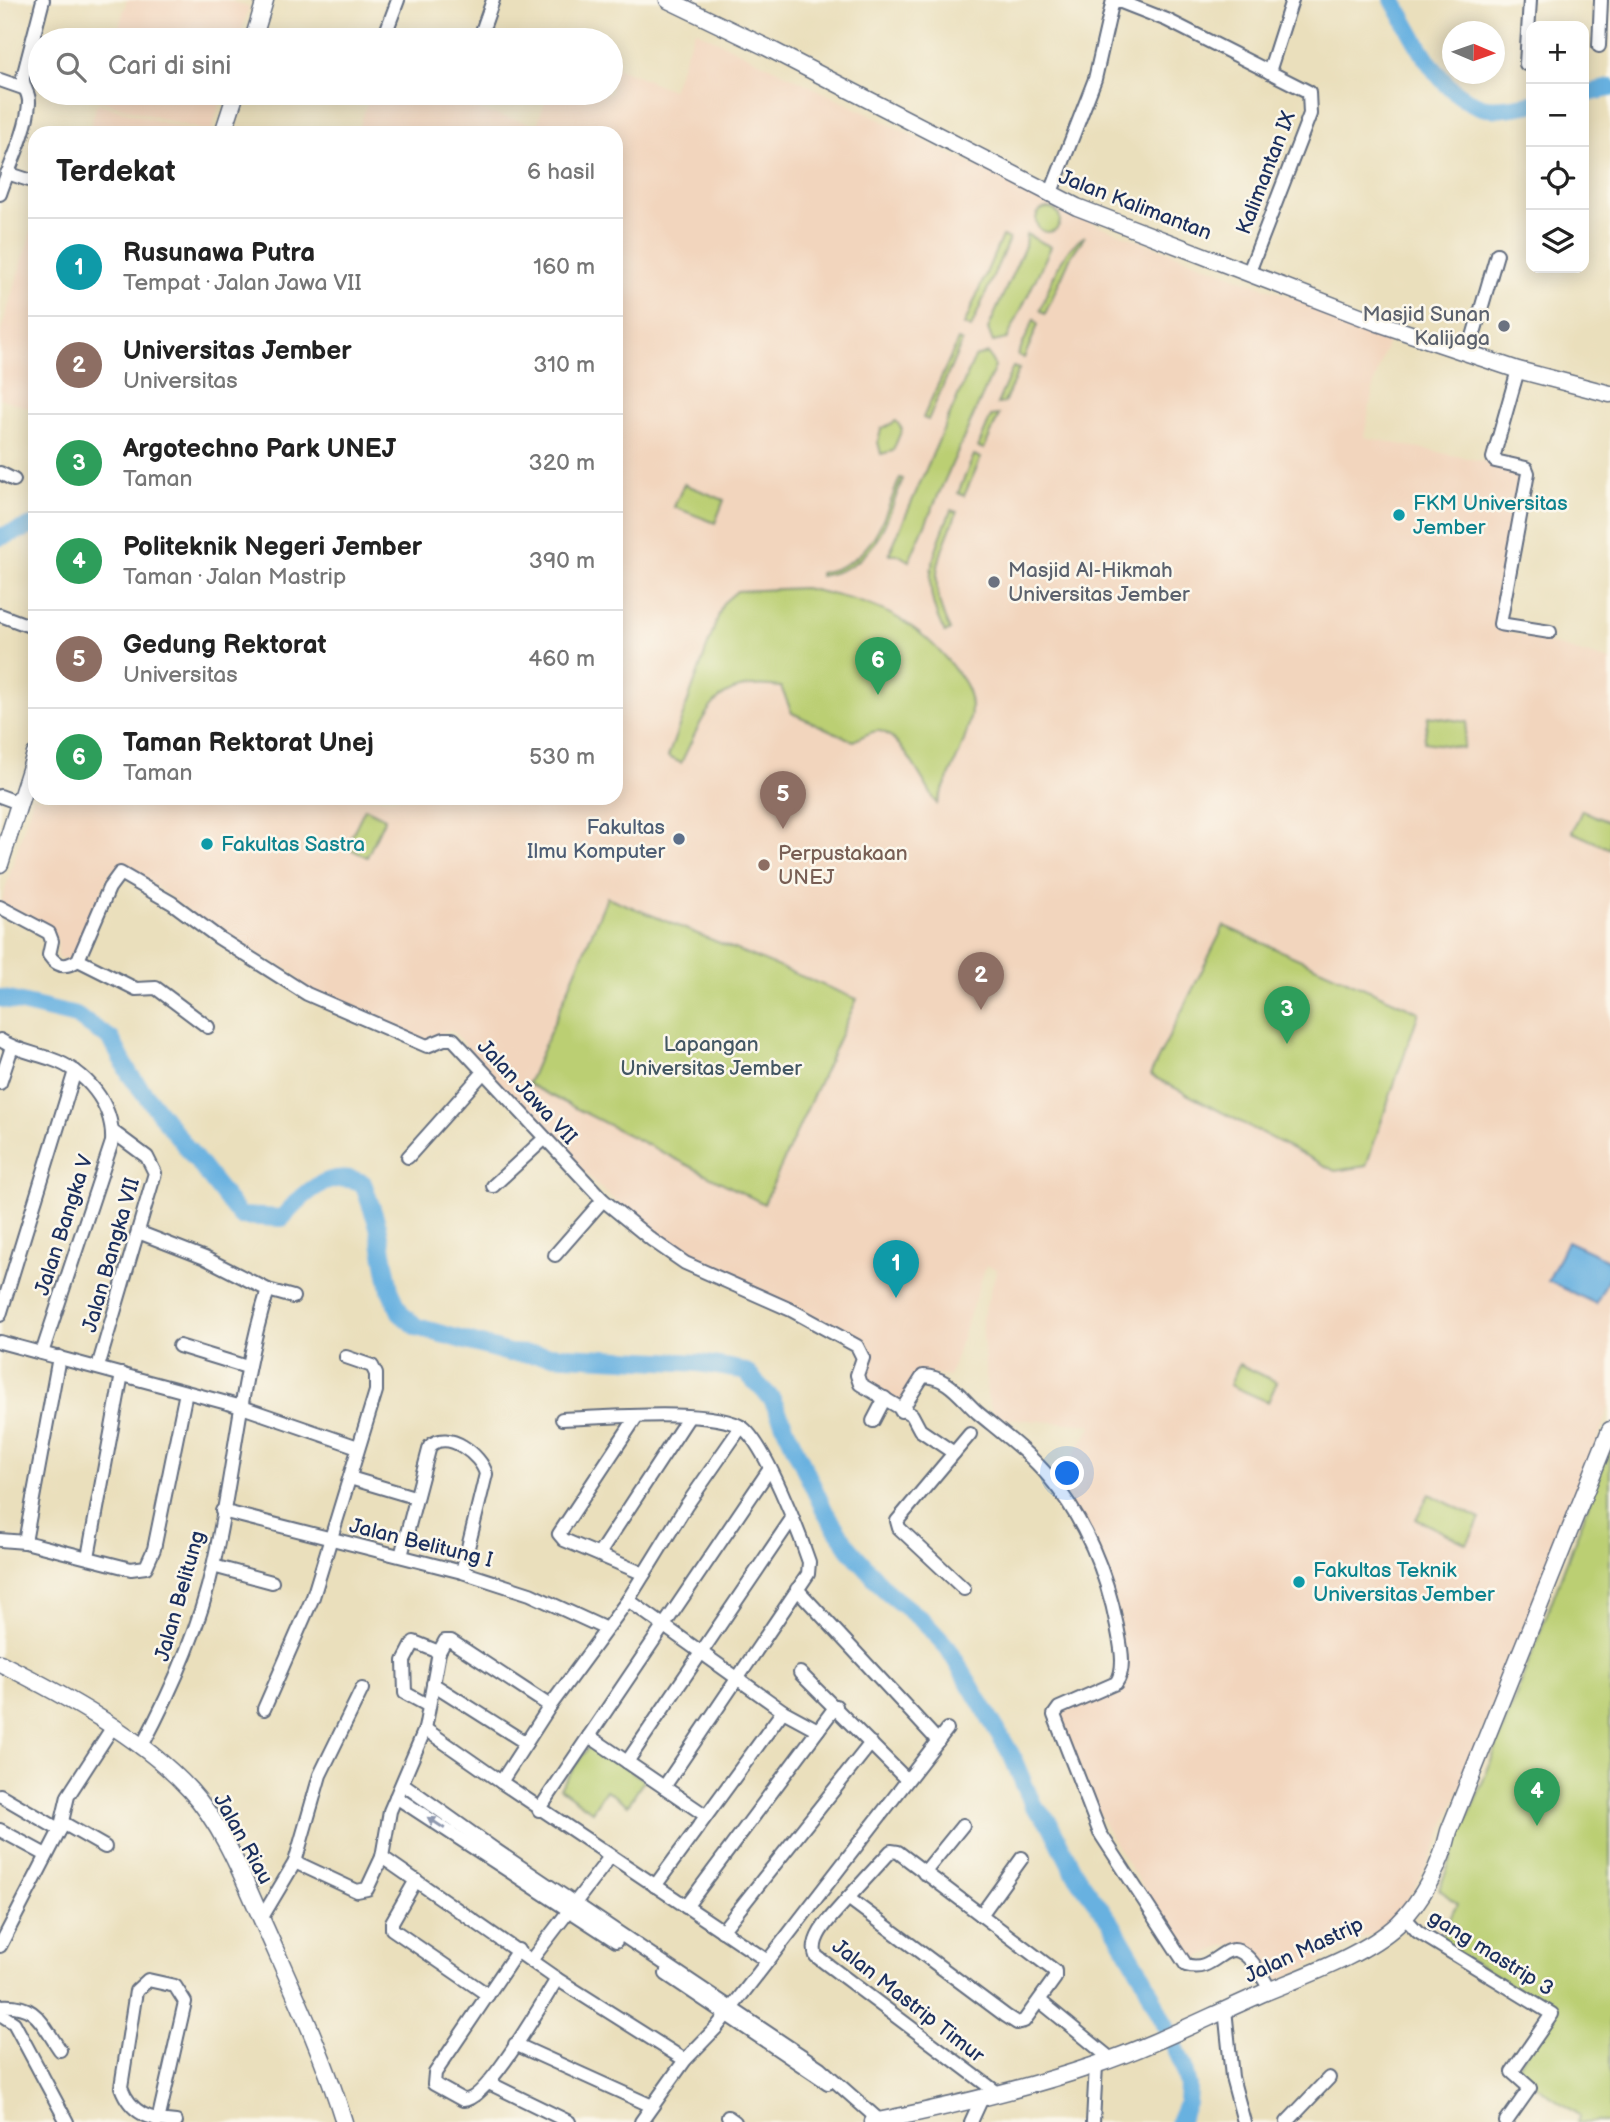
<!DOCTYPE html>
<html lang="id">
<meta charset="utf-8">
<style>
:root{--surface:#fff;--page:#f2f2f2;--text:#222;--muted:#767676;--line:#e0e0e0;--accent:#b5179e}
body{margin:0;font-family:"Balsamiq Sans",sans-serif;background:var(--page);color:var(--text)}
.controls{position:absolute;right:21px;top:21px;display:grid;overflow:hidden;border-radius:14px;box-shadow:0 4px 18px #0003}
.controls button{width:63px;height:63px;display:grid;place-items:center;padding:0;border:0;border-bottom:2px solid var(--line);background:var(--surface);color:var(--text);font:35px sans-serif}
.compass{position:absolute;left:1442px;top:21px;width:63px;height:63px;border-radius:50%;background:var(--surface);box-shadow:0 4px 18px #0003;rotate:92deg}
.you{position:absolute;left:1068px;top:1474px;width:24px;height:24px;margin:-18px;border:5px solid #fff;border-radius:50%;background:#1a73e8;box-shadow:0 0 0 10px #1a73e833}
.badge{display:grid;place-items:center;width:46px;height:46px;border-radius:50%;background:var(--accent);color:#fff;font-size:23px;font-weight:700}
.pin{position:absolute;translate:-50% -58px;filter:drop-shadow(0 2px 4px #0008)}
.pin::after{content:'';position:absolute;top:37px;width:24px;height:21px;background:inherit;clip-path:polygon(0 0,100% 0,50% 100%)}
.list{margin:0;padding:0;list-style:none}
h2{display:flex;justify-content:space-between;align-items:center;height:91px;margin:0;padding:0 28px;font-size:30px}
h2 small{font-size:23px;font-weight:400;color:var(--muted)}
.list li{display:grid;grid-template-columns:46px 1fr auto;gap:21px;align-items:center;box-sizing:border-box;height:98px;padding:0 28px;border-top:2px solid var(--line)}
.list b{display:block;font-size:26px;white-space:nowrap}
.list p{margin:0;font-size:23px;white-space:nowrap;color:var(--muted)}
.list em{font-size:23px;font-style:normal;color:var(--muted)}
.icon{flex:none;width:38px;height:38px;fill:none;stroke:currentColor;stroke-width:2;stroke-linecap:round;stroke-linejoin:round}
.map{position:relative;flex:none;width:1610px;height:2122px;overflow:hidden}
.search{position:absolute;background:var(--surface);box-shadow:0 4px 18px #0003;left:28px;top:28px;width:595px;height:77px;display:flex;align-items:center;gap:18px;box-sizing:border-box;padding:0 24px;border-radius:38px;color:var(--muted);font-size:26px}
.panel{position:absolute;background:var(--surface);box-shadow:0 4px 18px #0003;left:28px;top:126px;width:595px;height:679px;border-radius:21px}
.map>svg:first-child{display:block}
.built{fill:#f2d5bd}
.green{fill:#bbcf73;stroke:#6b7f68;stroke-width:2}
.water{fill:#68b1e0;stroke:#42709f;stroke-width:2}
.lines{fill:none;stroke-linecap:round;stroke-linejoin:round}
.river{stroke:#68b1e0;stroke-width:18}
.minor-casing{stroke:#636d7f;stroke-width:16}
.major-casing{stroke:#636d7f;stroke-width:19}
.minor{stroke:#fff;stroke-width:12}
.major{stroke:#fff;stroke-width:16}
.oneway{fill:#8d97ae}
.worship-dot{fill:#6b7280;stroke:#fbf7ec;stroke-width:2.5}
.culture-dot{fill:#0f9aa8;stroke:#fbf7ec;stroke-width:2.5}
.service-dot{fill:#5c6f8a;stroke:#fbf7ec;stroke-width:2.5}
.education-dot{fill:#8d6e63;stroke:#fbf7ec;stroke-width:2.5}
.labels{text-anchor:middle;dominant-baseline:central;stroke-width:5;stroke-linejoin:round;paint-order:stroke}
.street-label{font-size:21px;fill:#1b2f5e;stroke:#fbf7ec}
.worship-label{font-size:21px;fill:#5b616d;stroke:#fbf7ec;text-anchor:end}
.culture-label{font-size:21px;fill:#0d838f;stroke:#fbf7ec;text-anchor:start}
.service-label{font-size:21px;fill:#4e5e75;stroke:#fbf7ec;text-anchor:end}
.education-label{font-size:21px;fill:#785e54;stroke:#fbf7ec;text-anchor:start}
.park-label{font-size:21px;fill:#435763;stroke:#fbf7ec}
</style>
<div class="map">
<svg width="1610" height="2122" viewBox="0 0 1610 2122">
<rect width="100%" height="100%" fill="#fbf7ec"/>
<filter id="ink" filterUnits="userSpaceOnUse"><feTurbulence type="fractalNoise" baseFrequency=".0143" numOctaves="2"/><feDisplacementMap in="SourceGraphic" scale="14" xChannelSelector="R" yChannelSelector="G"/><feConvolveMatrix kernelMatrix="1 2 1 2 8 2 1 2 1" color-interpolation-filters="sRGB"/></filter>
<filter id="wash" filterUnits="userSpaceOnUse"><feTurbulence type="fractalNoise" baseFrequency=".00686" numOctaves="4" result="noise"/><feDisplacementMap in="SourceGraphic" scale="28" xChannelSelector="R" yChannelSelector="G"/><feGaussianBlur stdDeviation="1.57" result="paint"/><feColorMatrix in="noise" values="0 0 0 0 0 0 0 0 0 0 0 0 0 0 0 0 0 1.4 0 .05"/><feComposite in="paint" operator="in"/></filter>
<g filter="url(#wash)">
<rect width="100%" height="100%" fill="#eadfbc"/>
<!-- built -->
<g class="built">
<polygon points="127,0 226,0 249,7 239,40 115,40"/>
<polygon points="695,30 1097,225 1390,334 1374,384 1364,437 1525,470 1496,628 1610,661 1610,1405 1567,1523 1438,1843 1414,1891 1392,1920 1372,1934 1276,1982 1265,1962 1248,1948 1234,1944 1222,1946 1192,1961 1185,1954 1106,1829 1061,1724 1059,1713 1118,1686 1117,1606 1058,1479 1093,1425 1000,1418 993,1412 987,1396 982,1319 997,1269 986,1265 949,1377 922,1372 901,1404 860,1375 872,1351 798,1309 692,1261 654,1235 596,1184 506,1093 453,1031 445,1031 430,1045 304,989 294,973 216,932 130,867 119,866 110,873 77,953 70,960 58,958 57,940 1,903 35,791 35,798 616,798 616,133 357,133 371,93 411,93 537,125 548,93 611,93 611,65 672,90"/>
<polygon points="99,93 223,93 211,133 97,100"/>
<polygon points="97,103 198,133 89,133"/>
<polygon points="35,220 35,410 0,398 0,334"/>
</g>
<!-- green -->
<g class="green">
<circle cx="1048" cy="220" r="12"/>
<polygon points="1026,234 1051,247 1007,339 993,342 988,329 1025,246"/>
<polygon points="1002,236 1009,239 971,328 964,325"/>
<path d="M1085,236L1071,256L1045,314L1040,310C1051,284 1060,250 1085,236Z"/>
<polygon points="1034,319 1038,325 1024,358 1018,355"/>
<polygon points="958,340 962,342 928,420 923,418"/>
<polygon points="988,353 995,367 909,561 897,554 889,554 975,357"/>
<polygon points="1013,367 1019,369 1004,403 997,404"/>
<polygon points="999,415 984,449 978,447 991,416"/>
<polygon points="896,421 902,429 893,451 881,454 878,442 881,429"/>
<polygon points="974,455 981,458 964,496 958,493"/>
<path d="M900,478L903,479C884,525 876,567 820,576V573C874,562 881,523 900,478Z"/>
<polygon points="684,484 724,500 715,523 674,507"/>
<path d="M951,510L957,512C938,559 926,582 950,630L945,633C919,584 932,559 951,510Z"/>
<path d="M804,588C864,601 907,611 948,661C960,676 971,688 971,708C971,736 947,778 937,804C926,787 900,733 879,731C871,730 861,738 853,741L792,713L781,687C714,677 706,712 681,763L668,757L723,603L737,591Z"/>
<polygon points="1428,716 1467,722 1463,748 1424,742"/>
<polygon points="365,808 385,818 367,857 346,847"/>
<polygon points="1582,810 1610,823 1610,849 1572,832"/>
<polygon points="607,897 857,999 764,1204 528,1084"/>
<polygon points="1224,926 1419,1012 1366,1166 1335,1171 1150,1075"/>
<polygon points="1239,1364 1277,1382 1268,1402 1230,1385"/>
<polygon points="1610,1448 1610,2122 1577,2122 1580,2116 1514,2071 1554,2013 1439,1941 1457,1904 1439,1889 1490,1764"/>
<polygon points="1429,1494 1480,1519 1467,1544 1416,1519"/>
<polygon points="591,1743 644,1780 628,1805 606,1790 592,1811 560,1788"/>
</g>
<!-- water -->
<polygon class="water" points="1567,1241 1610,1261 1610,1275 1596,1304 1548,1281"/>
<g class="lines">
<!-- river -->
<g class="river">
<path d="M1393,0C1415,38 1437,92 1482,107C1495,111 1518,106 1531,104"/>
<polyline points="1584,94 1610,88"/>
<polyline points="0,537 35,525"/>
<path d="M0,998L76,1016L111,1039L130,1075L240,1216L282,1218C304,1193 329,1168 363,1183L378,1226L390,1290L401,1314L417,1327L509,1353L699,1363L730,1368L746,1372L772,1399L825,1512L849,1548L889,1594L923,1621L948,1648L1011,1754L1033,1805L1050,1824L1074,1872L1112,1924L1143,1977L1183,2065L1188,2087L1187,2103L1179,2122"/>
</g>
</g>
</g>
<g filter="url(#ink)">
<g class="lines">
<defs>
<g id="minor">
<polyline points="1116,0 1167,20 1309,92 1310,114 1249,272"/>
<polyline points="383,40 398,0"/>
<polyline points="479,40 493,0"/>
<polyline points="1599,46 1601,0"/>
<polyline points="1526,64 1530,0"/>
<polyline points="1269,72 1292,0"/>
<polyline points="0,80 23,88"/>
<polyline points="460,95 461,93"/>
<polyline points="7,173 35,182"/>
<path d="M0,194C9,166 27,133 29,103C30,93 22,88 23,77L43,0"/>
<polyline points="1050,195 1095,79 1113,0"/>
<polyline points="1468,354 1497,254"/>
<polyline points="1518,370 1493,458 1495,461 1526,468 1528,473 1500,624 1550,632"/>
<polyline points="0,473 14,480"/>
<polyline points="0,615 35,628"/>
<polyline points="0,796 19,803"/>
<path d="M0,907L49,933L52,941L49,955C57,967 66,968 78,960L109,888L120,873L172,903L219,938L307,994L427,1046L444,1039H453L603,1200L652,1240L685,1263L791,1310L857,1346L863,1358L857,1375L860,1384L912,1415L920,1430L954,1453"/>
<polyline points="78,960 136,989 156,988 208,1027"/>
<path d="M0,1040C16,1050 33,1053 51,1059C86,1071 114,1104 112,1142L42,1353"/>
<polyline points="0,1083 12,1047"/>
<polyline points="408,1157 483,1073"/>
<polyline points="493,1186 544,1139"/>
<polyline points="138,1232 205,1258 268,1290 293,1297"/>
<polyline points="555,1255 603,1200"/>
<polyline points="0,1315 75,1071"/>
<polyline points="0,1342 242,1407 358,1447"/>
<polyline points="179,1346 247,1367"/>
<polyline points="98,1367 155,1173 147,1157 112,1131"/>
<path d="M901,1411L923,1376C949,1377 960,1397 978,1413C1002,1433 1029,1453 1049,1477C1084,1518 1107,1574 1117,1626C1120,1643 1127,1668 1116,1683L1059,1708L1054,1715L1100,1833L1186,1965C1224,1977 1227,1910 1270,1990"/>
<polyline points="637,1416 559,1534 564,1540 644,1574"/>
<path d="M562,1419C600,1418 714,1407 743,1428C766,1446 799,1532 809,1562L808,1574L664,1787"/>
<polyline points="873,1421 885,1398"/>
<polyline points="350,1478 414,1497"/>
<polyline points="222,1511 462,1572 530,1594 604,1628"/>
<polyline points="0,1540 25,1542 131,1569 146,1567 154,1549 186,1392"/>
<polyline points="25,1542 59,1357"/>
<polyline points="599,1554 688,1418"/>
<path d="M401,1556L430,1446C448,1429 481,1455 486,1474L462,1572"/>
<polyline points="88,1557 122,1374"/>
<polyline points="213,1566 272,1582"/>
<polyline points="797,1589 938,1741"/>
<polyline points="964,1589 899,1528 897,1521 970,1434"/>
<polyline points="628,1600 783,1711 818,1730"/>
<polyline points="800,1673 907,1780"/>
<polyline points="433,1684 526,1743"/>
<polyline points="429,1706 405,1693 404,1661 414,1642 439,1652"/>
<polyline points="264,1709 313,1597 376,1391 376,1374 372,1366 346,1357"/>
<polyline points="425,1729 501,1782 550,1706 628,1600 686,1506 741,1427"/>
<polyline points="589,1736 705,1815"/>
<path d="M141,1748C172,1690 199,1630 213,1566C234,1474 240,1379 268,1290"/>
<polyline points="627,1762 791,1520"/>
<polyline points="501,1782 766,1960"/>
<polyline points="403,1784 494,1849 820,2068 880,2121"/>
<polyline points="0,1795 60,1830"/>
<polyline points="396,1797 616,1941"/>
<polyline points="539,1810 769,1470"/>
<polyline points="63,1823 105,1847"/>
<polyline points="0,1830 46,1855"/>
<polygon points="891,1851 898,1852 1055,1971 1055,1978 1024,2021 1017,2023 1006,2016 848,1898"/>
<polyline points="382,1857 557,1979 685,2060"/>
<polyline points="295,1862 357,1891 367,1889 382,1857 390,1811 425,1729 439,1652 445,1641 451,1641 550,1706"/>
<polyline points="924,1873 963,1825"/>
<polyline points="416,1880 392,1922 392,1929 488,1995"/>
<polyline points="655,1886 783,1711"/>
<path d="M848,1898C837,1912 808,1936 816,1956L999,2094"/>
<polyline points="686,1907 836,1706"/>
<polyline points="981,1915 1022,1858"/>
<polyline points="1404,1917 1418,1932 1552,2014 1512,2072 1530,2088 1506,2122"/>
<polyline points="261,1919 295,1862 320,1775 362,1689"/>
<polyline points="722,1931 871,1743"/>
<polyline points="0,1946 60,1830 68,1796 112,1728"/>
<path d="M518,1950L435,2073L434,2084L463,2100C486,2103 543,2001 557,1979"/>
<polyline points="532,1959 610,1857"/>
<polyline points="666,1974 828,2083"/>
<polyline points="1040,2001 1111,2059"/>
<path d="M0,2006C37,2003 41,2023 60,2050"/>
<polyline points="1225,2009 1232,2077 1244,2122"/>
<polyline points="0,2014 14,2023 67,2122"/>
<polyline points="515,2044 652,2106"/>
<polyline points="489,2083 569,2122"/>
<polyline points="728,2117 735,2122"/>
<path d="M158,2121L185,2002L175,1986L148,1980L136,1991L121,2087C131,2114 150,2120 176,2122"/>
<polyline points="641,2122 685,2060 716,2028 947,1729"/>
<polyline points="971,2122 982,2098"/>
<polyline points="1093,2122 1096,2065"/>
<polyline points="1287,2122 1329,2078"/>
</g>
<g id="major">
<polyline points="668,0 766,47 1077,207 1378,323 1518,370 1610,394"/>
<polyline points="253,40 265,0"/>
<polyline points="223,133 236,93"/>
<polyline points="0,864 35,754"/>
<path d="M0,1663C62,1694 142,1737 190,1790C225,1828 245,1883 266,1929C294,1992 324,2056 344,2122"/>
<path d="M873,2122C948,2107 1022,2090 1095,2065C1152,2046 1206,2018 1261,1994C1304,1976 1365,1955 1398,1924C1422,1901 1442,1863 1449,1831L1610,1430"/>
</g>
</defs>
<!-- minor casing -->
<use href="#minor" class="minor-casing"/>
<!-- major casing -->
<use href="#major" class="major-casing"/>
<!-- minor -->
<use href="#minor" class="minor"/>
<!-- major -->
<use href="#major" class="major"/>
</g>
<!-- one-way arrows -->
<defs><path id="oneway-solid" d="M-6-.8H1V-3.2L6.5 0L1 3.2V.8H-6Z" transform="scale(1.75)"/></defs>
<use class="oneway" href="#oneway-solid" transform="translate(436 1823) rotate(-147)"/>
</g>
<!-- markers -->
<g class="worship-dot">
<circle cx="1504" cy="326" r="7"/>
<circle cx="994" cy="582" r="7"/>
</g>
<g class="culture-dot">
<circle cx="1399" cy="515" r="7"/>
<circle cx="207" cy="844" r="7"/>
<circle cx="1299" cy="1582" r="7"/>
</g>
<circle class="service-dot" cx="679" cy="839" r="7"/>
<circle class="education-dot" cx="764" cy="865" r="7"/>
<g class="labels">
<!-- street labels -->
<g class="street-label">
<text transform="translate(1266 173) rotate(-69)">Kalimantan IX</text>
<text transform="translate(1135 205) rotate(21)">Jalan Kalimantan</text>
<text transform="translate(527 1092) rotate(47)">Jalan Jawa VII</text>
<text transform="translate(64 1225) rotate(-72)">Jalan Bangka V</text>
<text transform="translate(111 1255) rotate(-74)">Jalan Bangka VII</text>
<text transform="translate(421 1543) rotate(14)">Jalan Belitung I</text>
<text transform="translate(180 1596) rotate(-74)">Jalan Belitung</text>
<text transform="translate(243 1839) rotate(61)">Jalan Riau</text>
<text transform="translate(1304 1950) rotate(-25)">Jalan Mastrip</text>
<text transform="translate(1491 1953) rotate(32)">gang mastrip 3</text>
<text transform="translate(908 2001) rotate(38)">Jalan Mastrip Timur</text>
</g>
<!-- worship labels -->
<g class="worship-label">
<text x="1490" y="314">Masjid Sunan<tspan x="1490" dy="24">Kalijaga</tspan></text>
<text x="1008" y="570" text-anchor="start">Masjid Al-Hikmah<tspan x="1008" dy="24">Universitas Jember</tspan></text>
</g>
<!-- culture labels -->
<g class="culture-label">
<text x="1413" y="503">FKM Universitas<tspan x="1413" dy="24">Jember</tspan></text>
<text x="221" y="844">Fakultas Sastra</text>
<text x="1313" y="1570">Fakultas Teknik<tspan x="1313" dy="24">Universitas Jember</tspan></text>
</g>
<!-- service labels -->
<g class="service-label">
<text x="665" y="827">Fakultas<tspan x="665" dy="24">Ilmu Komputer</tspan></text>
</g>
<!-- education labels -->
<g class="education-label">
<text x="778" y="853">Perpustakaan<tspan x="778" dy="24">UNEJ</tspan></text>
</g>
<!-- park labels -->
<g class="park-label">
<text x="711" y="1044">Lapangan<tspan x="711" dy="24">Universitas Jember</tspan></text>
</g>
</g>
</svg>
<div class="controls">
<button>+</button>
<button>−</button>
<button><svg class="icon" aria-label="locate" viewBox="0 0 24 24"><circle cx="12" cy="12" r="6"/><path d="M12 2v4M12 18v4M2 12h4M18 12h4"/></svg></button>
<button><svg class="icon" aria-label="layers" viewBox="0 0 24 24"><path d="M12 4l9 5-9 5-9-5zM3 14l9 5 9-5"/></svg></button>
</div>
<svg class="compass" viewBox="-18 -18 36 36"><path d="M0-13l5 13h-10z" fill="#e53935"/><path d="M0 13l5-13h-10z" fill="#767676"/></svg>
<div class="you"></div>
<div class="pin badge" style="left:896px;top:1298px;background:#0f9aa8">1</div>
<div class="pin badge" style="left:981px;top:1010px;background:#8d6e63">2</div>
<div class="pin badge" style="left:1287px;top:1044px;background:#2e9e5b">3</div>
<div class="pin badge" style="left:1537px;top:1826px;background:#2e9e5b">4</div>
<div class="pin badge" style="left:783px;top:829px;background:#8d6e63">5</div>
<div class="pin badge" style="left:878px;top:695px;background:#2e9e5b">6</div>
<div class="search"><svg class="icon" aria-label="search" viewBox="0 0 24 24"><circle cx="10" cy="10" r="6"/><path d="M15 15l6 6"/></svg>Cari di sini</div>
<section class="panel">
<h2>Terdekat<small>6 hasil</small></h2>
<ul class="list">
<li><span class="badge" style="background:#0f9aa8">1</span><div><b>Rusunawa Putra</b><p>Tempat · Jalan Jawa VII</p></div><em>160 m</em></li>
<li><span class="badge" style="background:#8d6e63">2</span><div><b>Universitas Jember</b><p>Universitas</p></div><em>310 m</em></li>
<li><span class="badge" style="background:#2e9e5b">3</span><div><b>Argotechno Park UNEJ</b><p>Taman</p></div><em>320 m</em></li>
<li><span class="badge" style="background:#2e9e5b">4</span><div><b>Politeknik Negeri Jember</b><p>Taman · Jalan Mastrip</p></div><em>390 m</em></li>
<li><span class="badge" style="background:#8d6e63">5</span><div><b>Gedung Rektorat</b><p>Universitas</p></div><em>460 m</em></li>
<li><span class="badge" style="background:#2e9e5b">6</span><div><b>Taman Rektorat Unej</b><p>Taman</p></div><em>530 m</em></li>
</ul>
</section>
</div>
